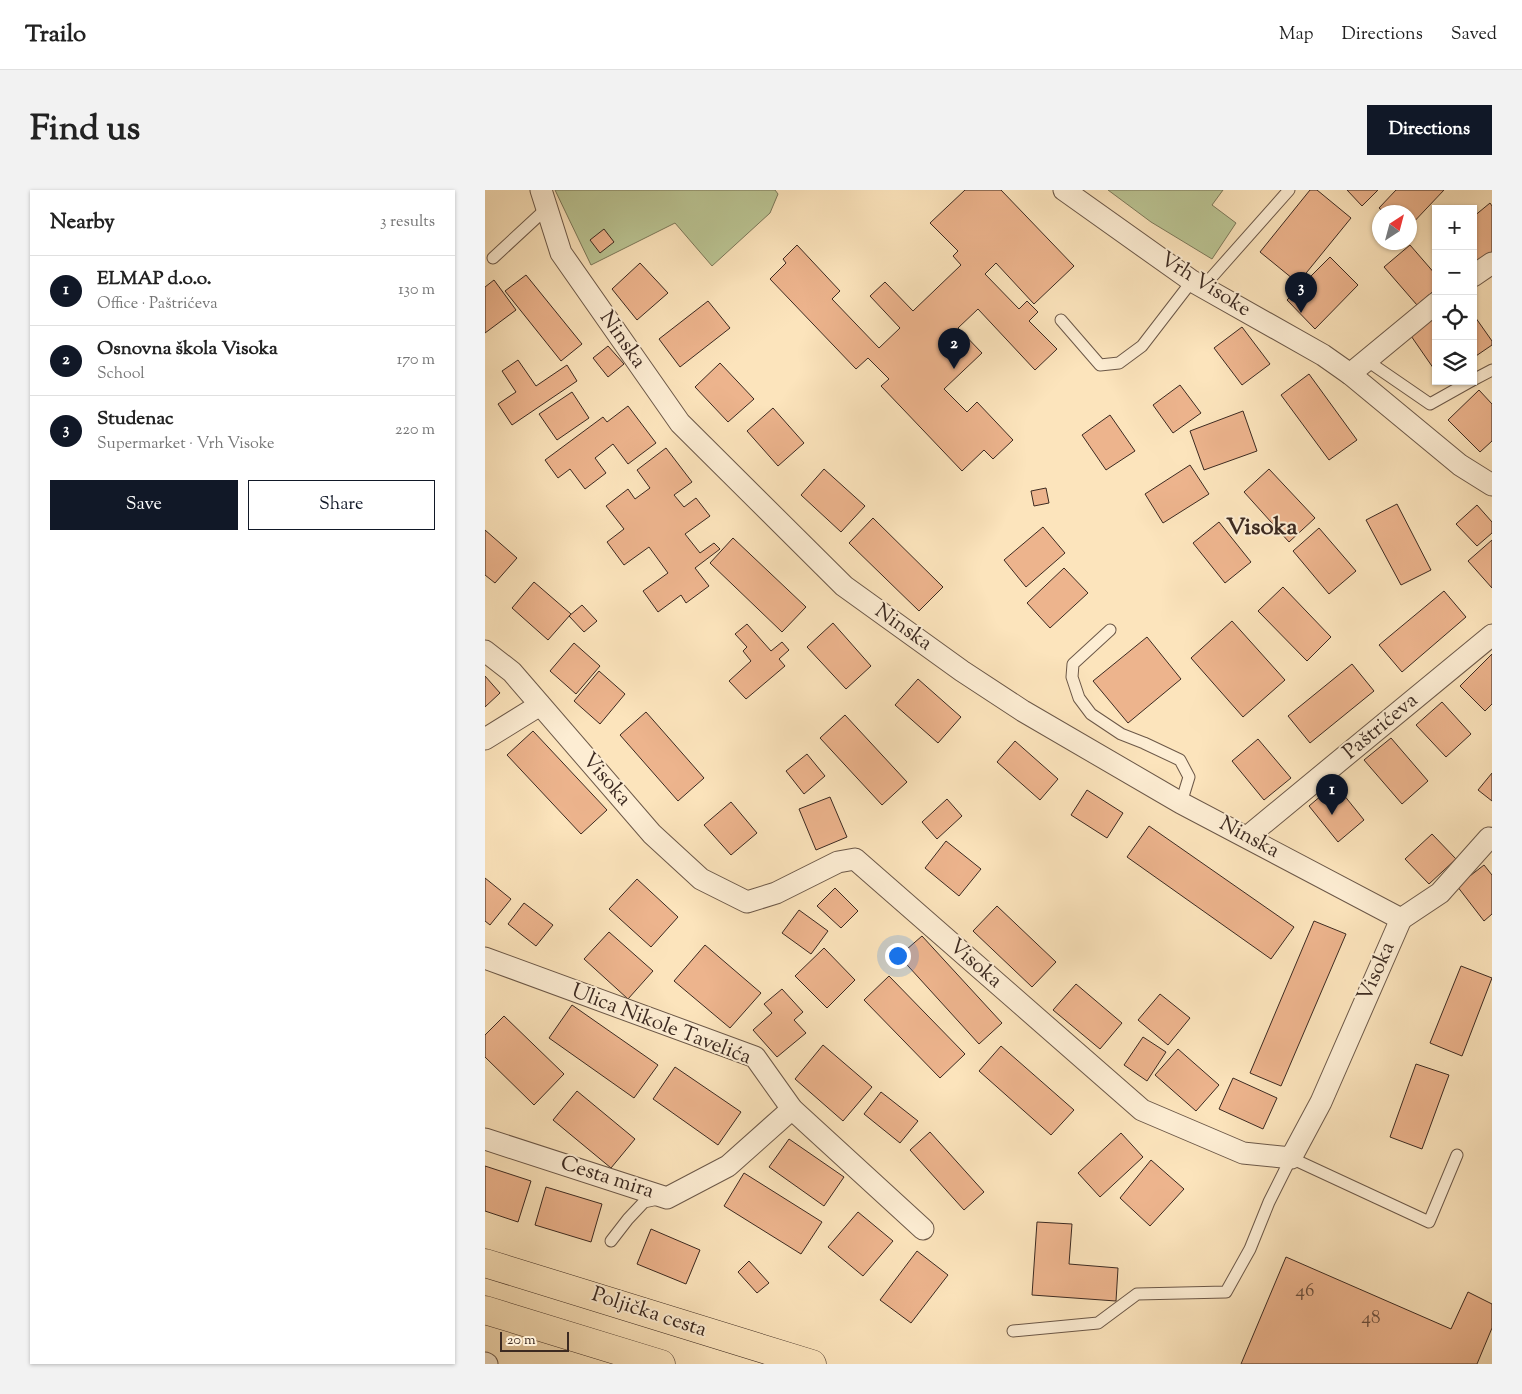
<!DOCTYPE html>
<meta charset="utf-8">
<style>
:root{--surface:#fff;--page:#f2f2f2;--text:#222;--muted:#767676;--line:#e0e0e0;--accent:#111827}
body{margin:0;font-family:"Sorts Mill Goudy",serif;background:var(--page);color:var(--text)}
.controls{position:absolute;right:15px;top:15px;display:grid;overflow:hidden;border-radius:0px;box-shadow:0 1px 4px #0004}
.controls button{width:45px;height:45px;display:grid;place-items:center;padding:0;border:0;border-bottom:1px solid var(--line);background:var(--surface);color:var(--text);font:25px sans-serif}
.compass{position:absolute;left:887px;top:15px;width:45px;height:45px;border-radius:50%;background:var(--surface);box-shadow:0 1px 4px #0004;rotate:36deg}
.scale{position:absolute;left:15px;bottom:12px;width:69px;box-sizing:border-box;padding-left:5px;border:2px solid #3c2a21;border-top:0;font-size:14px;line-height:18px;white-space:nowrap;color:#3c2a21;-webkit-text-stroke:4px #fdedd3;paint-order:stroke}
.you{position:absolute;left:412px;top:765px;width:18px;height:18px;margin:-12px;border:4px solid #fff;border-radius:50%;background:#1a73e8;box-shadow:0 0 0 8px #1a73e833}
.badge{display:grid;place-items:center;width:32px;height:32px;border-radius:50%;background:var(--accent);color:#fff;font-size:16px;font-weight:700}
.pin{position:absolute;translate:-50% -41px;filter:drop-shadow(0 1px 2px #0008)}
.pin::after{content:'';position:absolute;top:26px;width:18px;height:15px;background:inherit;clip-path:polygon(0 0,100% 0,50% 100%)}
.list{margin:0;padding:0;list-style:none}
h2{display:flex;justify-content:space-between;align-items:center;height:65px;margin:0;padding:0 20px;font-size:21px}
h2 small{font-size:16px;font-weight:400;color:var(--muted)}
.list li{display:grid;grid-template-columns:32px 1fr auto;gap:15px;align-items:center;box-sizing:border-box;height:70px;padding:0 20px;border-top:1px solid var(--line)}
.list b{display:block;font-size:19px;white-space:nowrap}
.list p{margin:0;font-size:16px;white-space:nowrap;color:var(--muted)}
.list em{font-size:16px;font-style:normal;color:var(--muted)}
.actions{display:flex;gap:10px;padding:15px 20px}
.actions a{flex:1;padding:11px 0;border:1px solid var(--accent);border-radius:0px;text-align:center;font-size:18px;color:var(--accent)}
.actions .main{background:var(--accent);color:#fff}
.icon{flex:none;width:28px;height:28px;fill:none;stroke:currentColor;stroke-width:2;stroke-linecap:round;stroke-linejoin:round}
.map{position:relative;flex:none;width:1007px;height:1174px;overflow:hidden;border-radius:0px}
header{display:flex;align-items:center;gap:30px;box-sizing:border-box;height:70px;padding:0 25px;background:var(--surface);border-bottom:1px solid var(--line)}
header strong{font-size:24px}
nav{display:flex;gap:28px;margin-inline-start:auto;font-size:18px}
.intro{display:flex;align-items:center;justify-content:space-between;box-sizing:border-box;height:120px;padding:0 30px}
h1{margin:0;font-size:35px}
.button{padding:12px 22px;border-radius:0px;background:var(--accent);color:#fff;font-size:18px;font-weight:700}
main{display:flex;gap:30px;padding:0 30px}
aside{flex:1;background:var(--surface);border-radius:0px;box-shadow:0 1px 4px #0004}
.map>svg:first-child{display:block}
.green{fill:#bbc594;stroke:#7c785a}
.building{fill:#edb48d;stroke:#3c2a21}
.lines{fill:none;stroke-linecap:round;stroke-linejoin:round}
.lane-casing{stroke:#6c5848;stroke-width:13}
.street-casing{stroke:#6c5848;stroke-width:23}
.primary-casing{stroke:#3c2a21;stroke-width:29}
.lane{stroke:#fdedd3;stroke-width:11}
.street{stroke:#fdedd3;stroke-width:21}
.primary{stroke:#fce4bc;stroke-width:28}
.labels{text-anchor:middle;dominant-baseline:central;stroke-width:4;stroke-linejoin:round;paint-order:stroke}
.number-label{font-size:19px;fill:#684c3c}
.street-label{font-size:21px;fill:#3c2a21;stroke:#fdedd3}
.quarter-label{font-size:24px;font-weight:bold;fill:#3c2a21;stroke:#fdedd3}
</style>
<header>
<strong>Trailo</strong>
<nav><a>Map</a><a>Directions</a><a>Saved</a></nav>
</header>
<div class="intro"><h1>Find us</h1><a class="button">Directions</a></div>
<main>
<aside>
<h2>Nearby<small>3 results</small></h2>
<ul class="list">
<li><span class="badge">1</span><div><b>ELMAP d.o.o.</b><p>Office · Paštrićeva</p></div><em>130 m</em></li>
<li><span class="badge">2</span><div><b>Osnovna škola Visoka</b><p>School</p></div><em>170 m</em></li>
<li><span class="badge">3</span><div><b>Studenac</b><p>Supermarket · Vrh Visoke</p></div><em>220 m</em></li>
</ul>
<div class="actions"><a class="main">Save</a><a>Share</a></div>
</aside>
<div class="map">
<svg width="1007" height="1174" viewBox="0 0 1007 1174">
<rect width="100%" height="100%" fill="#fce4bc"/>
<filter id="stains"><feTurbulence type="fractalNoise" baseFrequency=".004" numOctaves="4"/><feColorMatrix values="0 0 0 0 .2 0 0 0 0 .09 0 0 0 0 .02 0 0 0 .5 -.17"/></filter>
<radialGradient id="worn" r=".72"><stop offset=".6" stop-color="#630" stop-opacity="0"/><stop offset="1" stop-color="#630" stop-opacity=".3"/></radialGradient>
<!-- green -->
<g class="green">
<polygon points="70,0 290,0 293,4 285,23 227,76 190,33 106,75"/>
<polygon points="623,0 738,0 727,15 751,33 727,69 666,32"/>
</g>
<!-- building -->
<g class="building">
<polygon points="480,0 516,0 589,76 549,114 511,73 500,84 534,119 542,111 553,122 544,131 572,159 550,180 493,119 473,138 497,163 459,199 482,222 492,212 528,250 508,269 499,260 477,281 396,196 404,189 383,168 371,179 285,89 301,73 298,69 312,55 355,101 347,109 394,158 415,138 385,106 400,92 428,121 476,75 468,66 473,61 445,33"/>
<polygon points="825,0 832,0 866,28 813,93 775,62"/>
<polygon points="862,0 893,0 877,16"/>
<polygon points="911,0 959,0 924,37 924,22 899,22 894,18"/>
<polygon points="1005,13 1007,16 1007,65 988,80 988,27"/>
<polygon points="119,39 129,52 115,63 105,50"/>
<polygon points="925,55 951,85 951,99 932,115 899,77"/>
<polygon points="845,67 873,95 830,139 802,110"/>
<polygon points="155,73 183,103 152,130 127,99"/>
<polygon points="41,85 97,154 76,171 20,101"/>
<polygon points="9,90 31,120 0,143 0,97"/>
<polygon points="223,111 245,138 195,177 174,149"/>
<polygon points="988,124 1007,151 1007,155 988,168"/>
<polygon points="951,125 951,182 924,143"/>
<polygon points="757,137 785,174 757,195 729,158"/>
<polygon points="123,156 139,174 123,187 108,168"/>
<polygon points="33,170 51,196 82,175 92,191 27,235 13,214 31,202 17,181"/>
<polygon points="235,173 269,209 243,232 210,197"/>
<polygon points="824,184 872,250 844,270 796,205"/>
<polygon points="695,195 716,223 688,243 668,215"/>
<polygon points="994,200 1007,214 1007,251 995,262 963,230"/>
<polygon points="87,202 104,228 72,250 54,224"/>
<polygon points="143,216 171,253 143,274 128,254 110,268 121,283 100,299 85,279 73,288 60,270 118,227 122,232"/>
<polygon points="288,218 319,253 293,276 262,241"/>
<polygon points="758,221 772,261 719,280 705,241"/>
<polygon points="625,225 650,261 621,280 597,245"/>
<polygon points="181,258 207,292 189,305 199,317 211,308 225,326 200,344 215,363 229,353 235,359 210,378 224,396 201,413 196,405 173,422 158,401 183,383 164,357 139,375 122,352 139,339 121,316 143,299 150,309 165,298 152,280"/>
<polygon points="705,275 724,304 678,333 660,304"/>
<polygon points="339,279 380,316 356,342 316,305"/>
<polygon points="784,279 830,328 804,352 759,302"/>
<polygon points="561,298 564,313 549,316 546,301"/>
<polygon points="912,314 946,380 916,395 881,330"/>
<polygon points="992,315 1007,332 1007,343 992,356 971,334"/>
<polygon points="388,328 458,397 434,421 364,353"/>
<polygon points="734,332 766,372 740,393 708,353"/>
<polygon points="558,337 580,363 541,397 519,370"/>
<polygon points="834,338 871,381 844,404 808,361"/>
<polygon points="0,340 32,368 10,393 0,385"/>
<polygon points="248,348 321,417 297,442 225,373"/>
<polygon points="1007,350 1007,398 983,371"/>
<polygon points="579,378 603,403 565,438 542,413"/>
<polygon points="49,392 86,424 63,450 27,418"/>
<polygon points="798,397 846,447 822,471 773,421"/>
<polygon points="959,401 981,427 917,482 894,455"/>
<polygon points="97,415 112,431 99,442 84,426"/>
<polygon points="747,431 800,490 758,527 706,468"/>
<polygon points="348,433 386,476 361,499 322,457"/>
<polygon points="262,434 286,461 297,452 304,460 294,469 300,476 261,509 244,491 266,471 258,461 262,457 250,444"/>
<polygon points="662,447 696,489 643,533 608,491"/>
<polygon points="89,453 115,476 91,504 65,481"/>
<polygon points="1007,464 1007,514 1000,521 975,496"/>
<polygon points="867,474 889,501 825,553 803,526"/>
<polygon points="114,481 140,504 115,534 89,511"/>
<polygon points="0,486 15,503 0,517"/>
<polygon points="433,489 476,527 453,553 410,515"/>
<polygon points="957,512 986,544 961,567 931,535"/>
<polygon points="161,522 219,588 193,611 135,545"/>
<polygon points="360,525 422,592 397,615 335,548"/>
<polygon points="48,541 122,620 96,644 22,565"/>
<polygon points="906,548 943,591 917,614 879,570"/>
<polygon points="773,549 806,588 779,610 747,571"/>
<polygon points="530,551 573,589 555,610 512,572"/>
<polygon points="322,564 340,586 319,604 301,581"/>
<polygon points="1007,583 1007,611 993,600"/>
<polygon points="850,594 879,630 853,652 824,616"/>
<polygon points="602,600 638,623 622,648 586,625"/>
<polygon points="345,607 362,647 331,660 314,619"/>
<polygon points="462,609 477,626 452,649 437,632"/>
<polygon points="246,612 272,643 246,665 219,635"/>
<polygon points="664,636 809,737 786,769 642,667"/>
<polygon points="947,644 971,669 944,694 920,669"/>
<polygon points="461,651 496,679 474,706 440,678"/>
<polygon points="999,675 1007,685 1007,724 999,731 972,696"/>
<polygon points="0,688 26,709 5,735 0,731"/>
<polygon points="152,689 193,727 166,757 124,719"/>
<polygon points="350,698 373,721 356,738 332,716"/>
<polygon points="39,713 68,735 51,756 23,734"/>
<polygon points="512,716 571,772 547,797 488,741"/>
<polygon points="314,720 343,741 326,764 297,743"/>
<polygon points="829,731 861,744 796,896 765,883"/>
<polygon points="124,742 168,781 143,809 99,769"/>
<polygon points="437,746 517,833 494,854 414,766"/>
<polygon points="220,755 276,803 245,838 189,791"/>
<polygon points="339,758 370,790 342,818 310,786"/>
<polygon points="976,776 1007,788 977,866 945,853"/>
<polygon points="404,786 480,864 455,888 379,810"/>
<polygon points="591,794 637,833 615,859 568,820"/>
<polygon points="297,799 318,822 309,830 321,843 292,867 268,840 287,823 279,814"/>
<polygon points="675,804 705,828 683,855 653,830"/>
<polygon points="87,815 173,875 149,908 64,848"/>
<polygon points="19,826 79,884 49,915 0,867 0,845"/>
<polygon points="658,847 681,862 662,891 639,875"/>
<polygon points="338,855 387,897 358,931 310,889"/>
<polygon points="516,856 589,920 566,945 494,881"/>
<polygon points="693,859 734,895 711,921 670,885"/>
<polygon points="931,874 964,885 937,959 905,947"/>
<polygon points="190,877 256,922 233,955 168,909"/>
<polygon points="748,888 792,908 778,939 734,919"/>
<polygon points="92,901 150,949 126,978 68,930"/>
<polygon points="396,902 433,931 415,953 379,924"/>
<polygon points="445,942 499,1002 479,1020 425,960"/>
<polygon points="636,943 658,967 615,1007 593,983"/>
<polygon points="304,949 359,987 339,1016 284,977"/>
<polygon points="666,970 699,999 665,1036 635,1008"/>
<polygon points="0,976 46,991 33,1032 0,1021"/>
<polygon points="259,983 337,1032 316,1064 239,1016"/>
<polygon points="61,997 117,1014 106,1052 50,1035"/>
<polygon points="373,1022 408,1051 378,1086 343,1057"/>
<polygon points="552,1032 587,1034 584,1074 633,1078 631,1111 547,1105"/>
<polygon points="166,1039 215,1060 201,1094 152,1074"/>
<polygon points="432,1061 463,1085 426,1133 395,1110"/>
<polygon points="801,1067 966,1139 983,1102 1007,1114 1007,1138 992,1174 756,1174"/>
<polygon points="264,1071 284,1093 272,1103 253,1082"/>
</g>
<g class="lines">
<defs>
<g id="lane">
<polyline points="8,68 62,18"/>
<polyline points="718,97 804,0"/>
<polyline points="576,130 615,175 634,173 657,156 707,91"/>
<polyline points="881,170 945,214 986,191"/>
<polyline points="988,190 1007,180"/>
<polyline points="625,440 588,474 587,487 594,508 606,524 636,544 659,553 695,570 704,587 696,613"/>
<polyline points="126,1051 143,1029 159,1012 173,1009"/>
<polyline points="528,1141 613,1133 652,1104 741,1102 765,1059 784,1012 806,968 944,1032 972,965"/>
</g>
<g id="street">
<polyline points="56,0 76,63 195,233 359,396 477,481 538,521 696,613 916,729"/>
<polyline points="579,0 707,91 838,165 865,184 975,275 1007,295"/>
<polyline points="988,86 1007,73"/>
<polyline points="865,184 951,113"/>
<polyline points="0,461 27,482 167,644 216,689 262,712 291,703 353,672 370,669 657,920 758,963 806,968 836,912 916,729"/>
<polyline points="0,549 55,515"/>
<polyline points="762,647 1007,445"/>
<polyline points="916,729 955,703 1004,648 1007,650"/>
<polyline points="0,768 270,867 307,919 438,1039"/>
<polyline points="0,949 182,1008 243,976 307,919"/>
<polyline points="0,1173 2,1174"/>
</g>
<g id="primary">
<polyline points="0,1073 327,1174"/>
<polyline points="0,1120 176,1174"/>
</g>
</defs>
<!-- lane casing -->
<use href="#lane" class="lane-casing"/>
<!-- street casing -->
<use href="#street" class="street-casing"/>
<!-- primary casing -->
<use href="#primary" class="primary-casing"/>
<!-- lane -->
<use href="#lane" class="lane"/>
<!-- street -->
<use href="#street" class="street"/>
<!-- primary -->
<use href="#primary" class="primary"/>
</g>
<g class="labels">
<!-- number labels -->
<g class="number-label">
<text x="820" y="1101">46</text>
<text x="886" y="1128">48</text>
</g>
<!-- street labels -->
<g class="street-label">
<text transform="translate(720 95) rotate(32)">Vrh Visoke</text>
<text transform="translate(137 150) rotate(55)">Ninska</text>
<text transform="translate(418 438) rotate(35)">Ninska</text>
<text transform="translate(896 537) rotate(-40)">Paštrićeva</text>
<text transform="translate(121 590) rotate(49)">Visoka</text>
<text transform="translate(764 648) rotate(28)">Ninska</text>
<text transform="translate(490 774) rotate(41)">Visoka</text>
<text transform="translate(892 782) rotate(-66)">Visoka</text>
<text transform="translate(176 835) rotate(21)">Ulica Nikole Tavelića</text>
<text transform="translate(122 988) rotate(18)">Cesta mira</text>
<text transform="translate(164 1123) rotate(18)">Poljička cesta</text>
</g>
<!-- quarter labels -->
<g class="quarter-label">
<text x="777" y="338">Visoka</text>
</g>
</g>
<rect width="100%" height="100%" filter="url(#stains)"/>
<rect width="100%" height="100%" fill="url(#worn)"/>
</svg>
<div class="controls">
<button>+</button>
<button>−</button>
<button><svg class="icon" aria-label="locate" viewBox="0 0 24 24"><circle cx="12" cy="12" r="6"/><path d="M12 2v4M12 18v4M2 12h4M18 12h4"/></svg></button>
<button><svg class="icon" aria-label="layers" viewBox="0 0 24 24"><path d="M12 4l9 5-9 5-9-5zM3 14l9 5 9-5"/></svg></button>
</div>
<svg class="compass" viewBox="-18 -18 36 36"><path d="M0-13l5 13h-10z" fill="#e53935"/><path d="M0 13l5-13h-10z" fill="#767676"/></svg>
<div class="scale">20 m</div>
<div class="you"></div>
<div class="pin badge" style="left:847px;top:625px">1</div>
<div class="pin badge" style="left:469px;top:179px">2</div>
<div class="pin badge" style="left:816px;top:123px">3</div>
</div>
</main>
